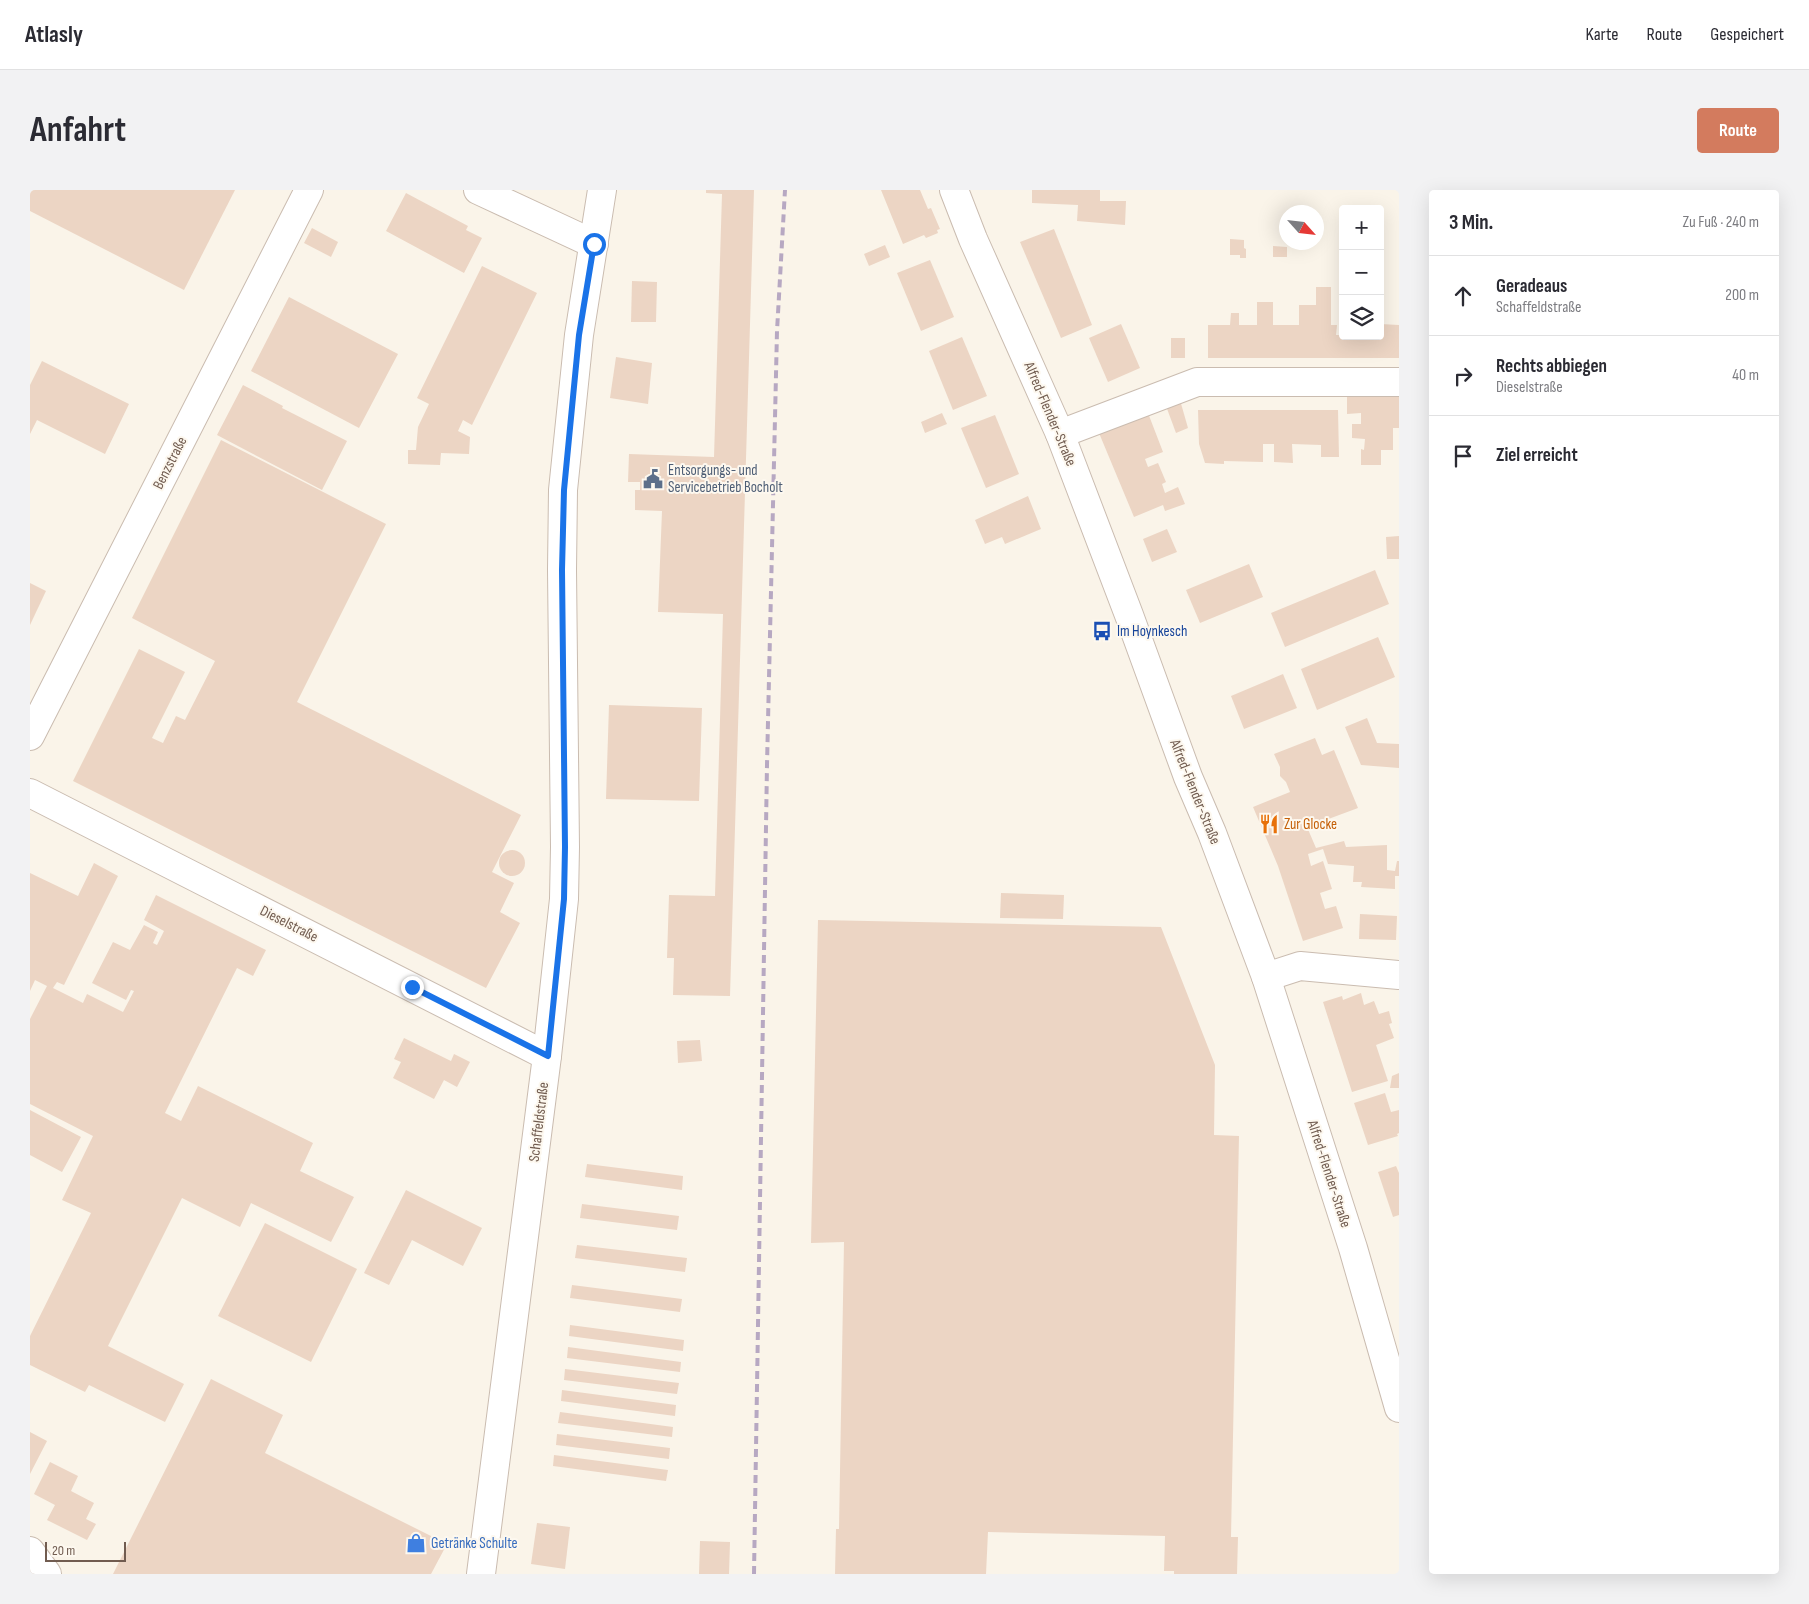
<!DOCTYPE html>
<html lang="de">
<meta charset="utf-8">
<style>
:root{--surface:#fff;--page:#f2f2f3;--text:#2b2b33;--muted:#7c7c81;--line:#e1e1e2;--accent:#d37b5e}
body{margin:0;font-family:"Sofia Sans Condensed",sans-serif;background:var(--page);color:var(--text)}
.controls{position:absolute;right:15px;top:15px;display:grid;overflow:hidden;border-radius:5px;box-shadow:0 5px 20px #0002}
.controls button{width:45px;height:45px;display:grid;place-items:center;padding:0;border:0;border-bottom:1px solid var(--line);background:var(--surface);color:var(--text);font:25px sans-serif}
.compass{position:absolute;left:1249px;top:15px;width:45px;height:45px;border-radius:50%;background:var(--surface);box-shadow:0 5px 20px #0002;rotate:117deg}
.scale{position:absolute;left:15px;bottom:12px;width:81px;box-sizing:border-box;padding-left:5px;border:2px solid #715c50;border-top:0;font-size:14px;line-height:18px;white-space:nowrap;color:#715c50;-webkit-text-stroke:4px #fdf8ef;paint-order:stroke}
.stop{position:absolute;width:15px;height:15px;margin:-11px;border:4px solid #1a73e8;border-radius:50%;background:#fff}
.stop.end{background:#1a73e8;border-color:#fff;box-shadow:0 1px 5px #0008}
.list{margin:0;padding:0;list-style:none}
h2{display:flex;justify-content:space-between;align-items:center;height:65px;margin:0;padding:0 20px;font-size:21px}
h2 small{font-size:16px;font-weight:400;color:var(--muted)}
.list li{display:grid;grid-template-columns:32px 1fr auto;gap:15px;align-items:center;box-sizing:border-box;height:80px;padding:0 20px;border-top:1px solid var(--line)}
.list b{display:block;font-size:19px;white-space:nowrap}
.list p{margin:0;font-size:16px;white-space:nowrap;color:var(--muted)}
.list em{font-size:16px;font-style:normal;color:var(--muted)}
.icon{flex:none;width:28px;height:28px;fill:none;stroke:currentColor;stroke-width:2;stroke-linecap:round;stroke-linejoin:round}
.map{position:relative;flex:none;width:1369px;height:1384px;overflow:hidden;border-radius:5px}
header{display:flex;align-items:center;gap:30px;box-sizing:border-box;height:70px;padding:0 25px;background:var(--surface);border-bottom:1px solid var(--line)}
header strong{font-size:24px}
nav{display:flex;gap:28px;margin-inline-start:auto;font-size:18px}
.intro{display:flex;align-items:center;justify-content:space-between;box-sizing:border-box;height:120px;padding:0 30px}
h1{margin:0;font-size:35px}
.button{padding:12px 22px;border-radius:5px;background:var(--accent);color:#fff;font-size:18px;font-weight:700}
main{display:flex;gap:30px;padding:0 30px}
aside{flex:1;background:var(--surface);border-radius:5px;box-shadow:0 5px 20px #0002}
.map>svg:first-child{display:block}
.building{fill:#ecd5c4}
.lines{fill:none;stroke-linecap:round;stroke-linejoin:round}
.minor-casing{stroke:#cabcb0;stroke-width:30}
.tertiary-casing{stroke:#cabcb0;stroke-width:30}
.minor{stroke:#fff;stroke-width:28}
.tertiary{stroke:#fff;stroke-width:28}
.rail{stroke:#b7a8c2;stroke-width:4;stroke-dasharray:8 5;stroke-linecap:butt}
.route{stroke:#1a73e8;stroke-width:6}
.labels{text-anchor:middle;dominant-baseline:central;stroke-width:4;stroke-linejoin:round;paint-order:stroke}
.street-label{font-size:15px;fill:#715c50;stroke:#fdf8ef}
.service-label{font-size:15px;fill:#4e5e75;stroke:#fdf8ef;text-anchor:start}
.transit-label{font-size:15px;fill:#164399;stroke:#fdf8ef;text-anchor:start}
.food-label{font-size:15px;fill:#c56008;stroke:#fdf8ef;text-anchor:start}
.shop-label{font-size:15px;fill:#366cbe;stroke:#fdf8ef;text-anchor:start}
</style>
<header>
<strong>Atlasly</strong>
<nav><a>Karte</a><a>Route</a><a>Gespeichert</a></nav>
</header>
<div class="intro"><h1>Anfahrt</h1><a class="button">Route</a></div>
<main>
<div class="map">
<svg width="1369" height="1384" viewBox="0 0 1369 1384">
<rect width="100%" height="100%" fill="#faf4e9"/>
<!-- building -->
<g class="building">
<polygon points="0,0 205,0 154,100 0,21"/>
<polygon points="676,0 724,0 700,806 643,805 644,768 637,768 639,705 685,706 693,424 628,422 632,321 605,320 605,300 610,300 610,292 598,292 599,264 684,267 692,4 676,3"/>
<polygon points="851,0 890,0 898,19 901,18 910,39 907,40 908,43 896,48 894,45 873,54"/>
<polygon points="1002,0 1070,0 1070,11 1096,11 1095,35 1047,31 1048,15 1002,13"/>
<polygon points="376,3 438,36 436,40 452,48 434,83 356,41"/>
<polygon points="282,38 308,52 301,67 274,53"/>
<polygon points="1024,39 1062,135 1031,148 990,52"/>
<polygon points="1200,49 1214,50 1214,58 1216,59 1216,68 1210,68 1210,65 1200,65"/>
<polygon points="855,55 860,67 839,76 834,64"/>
<polygon points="1243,56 1257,57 1257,67 1243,67"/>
<polygon points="900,70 924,127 891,141 867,83"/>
<polygon points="452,76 507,103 442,235 433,230 428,241 440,247 439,264 411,263 410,275 378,274 378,260 386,260 388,237 399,214 387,208"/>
<polygon points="602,91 627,92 626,132 601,132"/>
<polygon points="1286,97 1301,97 1301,135 1307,135 1306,145 1350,146 1350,134 1369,135 1369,168 1178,168 1178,135 1200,135 1201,123 1209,123 1209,135 1227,135 1227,112 1243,112 1243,135 1269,135 1269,115 1286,115"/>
<polygon points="259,107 368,164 329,238 221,181"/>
<polygon points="1091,134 1110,178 1078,192 1059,148"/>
<polygon points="932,147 957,206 923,220 899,161"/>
<rect x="1141" y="148" width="14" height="20"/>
<polygon points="586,167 622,173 618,214 580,208"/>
<polygon points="12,171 99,214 75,264 7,230 0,244 0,195"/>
<polygon points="213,195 253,216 252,218 317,251 292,300 187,245"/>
<polygon points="1317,205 1369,205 1369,238 1363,238 1363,260 1351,260 1351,275 1331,275 1331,259 1334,260 1335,249 1322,248 1322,234 1331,234 1331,223 1317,224"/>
<polygon points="1150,210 1158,238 1146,243 1136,216"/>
<polygon points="1168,220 1308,220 1309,267 1291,267 1291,255 1262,254 1263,273 1244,272 1244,254 1233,254 1233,272 1194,271 1194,274 1175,273 1169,254"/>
<polygon points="912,223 917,234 895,243 891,232"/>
<polygon points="1118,223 1133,262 1115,269 1118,277 1128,273 1136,292 1132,294 1135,303 1148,297 1155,314 1135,321 1133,315 1104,327 1069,243"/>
<polygon points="965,225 989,284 956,298 931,238"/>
<polygon points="191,250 356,334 267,512 491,625 462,682 484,693 470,722 490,733 456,798 43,591 109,459 155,482 122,548 133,553 146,526 155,530 185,471 102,428"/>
<polygon points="998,306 1011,339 975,354 972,347 955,354 945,330"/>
<polygon points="1137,339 1147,362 1122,372 1113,349"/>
<polygon points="1369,346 1369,369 1357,369 1356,347"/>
<polygon points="1219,374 1233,407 1170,433 1156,400"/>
<polygon points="1345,380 1359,414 1255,457 1241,423"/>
<polygon points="0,393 16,401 0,435"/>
<polygon points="1348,447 1365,487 1287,520 1271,479"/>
<polygon points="1253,484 1267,518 1214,539 1201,506"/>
<polygon points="579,515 672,518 669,611 576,609"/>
<polygon points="1337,528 1347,553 1369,554 1369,578 1331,575 1315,537"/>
<polygon points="1285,548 1292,565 1304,560 1328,618 1277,637 1286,658 1314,651 1316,657 1357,655 1357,680 1365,681 1367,671 1369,671 1369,686 1365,686 1365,699 1331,697 1332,692 1323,692 1324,676 1298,674 1293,659 1278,664 1281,676 1293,671 1302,699 1290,703 1295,719 1306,716 1313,738 1273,751 1248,676 1223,617 1260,602 1256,592 1250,586 1250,577 1244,564"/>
<circle cx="482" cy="673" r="13"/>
<polygon points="64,673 88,686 34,795 27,792 23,798 53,813 57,804 93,822 104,801 101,800 96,810 62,793 83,752 100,760 114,735 128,742 123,753 127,755 134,741 114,730 126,705 236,760 223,786 207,778 135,923 151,931 168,896 283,953 270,981 324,1007 301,1052 221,1013 210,1037 152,1008 78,1156 154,1194 135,1232 59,1195 55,1202 0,1175 0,1146 61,1023 32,1010 63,946 0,914 0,829 17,796 5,790 0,801 0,683 48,706"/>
<polygon points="971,703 1034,705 1033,729 970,728"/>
<polygon points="1330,724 1367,726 1366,750 1329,749"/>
<polygon points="788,730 1131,737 1185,875 1184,945 1209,946 1201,1347 1208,1347 1207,1384 1144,1384 1144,1381 1134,1381 1135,1346 958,1342 956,1384 805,1384 806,1339 809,1339 814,1052 781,1053"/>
<polygon points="1331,803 1334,815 1344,811 1349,824 1359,821 1362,833 1359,834 1364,848 1346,855 1358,891 1322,902 1293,812 1312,806 1313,810"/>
<polygon points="374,848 421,871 424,864 440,872 427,897 414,890 404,909 363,888 371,872 364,869"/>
<polygon points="670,850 672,871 648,873 647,851"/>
<polygon points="1369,883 1369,898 1360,898 1362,886"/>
<polygon points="1355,903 1361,922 1369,920 1369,943 1367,944 1368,946 1338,955 1324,913"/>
<polygon points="0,920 51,947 32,982 0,965"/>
<polygon points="557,974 653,986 652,1000 555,987"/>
<polygon points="1366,976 1369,983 1369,1025 1363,1027 1348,982"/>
<polygon points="376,1000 452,1038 433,1076 382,1050 359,1095 334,1083"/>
<polygon points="552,1014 649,1026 647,1040 550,1028"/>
<polygon points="235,1033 327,1079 281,1172 188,1126"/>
<polygon points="547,1055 657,1068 655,1082 545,1068"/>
<polygon points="542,1095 652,1109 650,1122 540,1108"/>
<polygon points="540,1135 654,1150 653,1161 539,1146"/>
<polygon points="538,1157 651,1172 650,1182 537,1168"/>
<polygon points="535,1179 649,1193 647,1204 534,1190"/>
<polygon points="181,1189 253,1225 235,1263 417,1354 401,1384 83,1384"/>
<polygon points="532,1200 646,1215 645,1226 531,1211"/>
<polygon points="530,1222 643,1237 642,1247 528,1233"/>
<polygon points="0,1242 17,1251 0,1284"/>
<polygon points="527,1244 640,1258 639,1269 526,1255"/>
<polygon points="524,1265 638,1280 636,1291 523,1276"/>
<polygon points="20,1272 48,1286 41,1301 64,1313 56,1329 66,1334 57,1350 17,1330 25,1315 4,1304"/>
<polygon points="507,1333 540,1337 535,1379 501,1374"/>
<polygon points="670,1351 700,1352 699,1384 669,1384"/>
</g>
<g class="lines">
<defs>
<g id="minor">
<polyline points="448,0 564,54"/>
<polyline points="1030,244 1167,192 1369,192"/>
<polyline points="0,546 279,0"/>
<polyline points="0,603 517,866"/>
<polyline points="1236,787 1270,776 1369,785"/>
<polyline points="0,1361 17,1384"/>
<polyline points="451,1384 517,866 534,709 535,657 532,380 533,300 549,145 572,0"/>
</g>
<polyline id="tertiary" points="924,0 943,49 1030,244 1099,425 1158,587 1182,643 1236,787 1323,1058 1369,1218"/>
</defs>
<!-- minor casing -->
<use href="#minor" class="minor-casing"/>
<!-- tertiary casing -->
<use href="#tertiary" class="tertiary-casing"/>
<!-- minor -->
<use href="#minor" class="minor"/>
<!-- tertiary -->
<use href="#tertiary" class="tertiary"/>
<!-- rail -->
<polyline class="rail" points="724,1384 737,575 747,141 755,0"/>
</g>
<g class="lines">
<!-- route -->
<polyline class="route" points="382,797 518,866 534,709 535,657 532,380 534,300 549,145 564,54"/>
</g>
<!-- icons -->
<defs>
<symbol id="civic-bare" viewBox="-9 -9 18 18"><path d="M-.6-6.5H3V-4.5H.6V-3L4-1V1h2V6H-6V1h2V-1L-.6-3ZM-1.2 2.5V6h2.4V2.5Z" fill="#5c6f8a" stroke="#fdf8ef" stroke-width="2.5" paint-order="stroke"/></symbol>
<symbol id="bus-bare" viewBox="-9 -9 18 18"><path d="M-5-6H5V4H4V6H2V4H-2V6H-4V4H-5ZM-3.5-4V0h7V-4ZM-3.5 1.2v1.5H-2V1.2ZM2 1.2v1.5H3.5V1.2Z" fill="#1a4fb4" stroke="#fdf8ef" stroke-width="2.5" paint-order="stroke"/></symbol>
<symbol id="restaurant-bare" viewBox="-9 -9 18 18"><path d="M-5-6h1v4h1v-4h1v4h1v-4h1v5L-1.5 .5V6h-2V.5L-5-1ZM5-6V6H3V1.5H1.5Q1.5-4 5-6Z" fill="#e8710a" stroke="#fdf8ef" stroke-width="2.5" paint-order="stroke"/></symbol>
<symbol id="shop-bare" viewBox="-9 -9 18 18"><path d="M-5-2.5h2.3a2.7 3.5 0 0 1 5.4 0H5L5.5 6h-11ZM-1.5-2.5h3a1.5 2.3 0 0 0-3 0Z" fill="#3f7fe0" stroke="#fdf8ef" stroke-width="2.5" paint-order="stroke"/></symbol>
</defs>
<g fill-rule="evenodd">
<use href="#civic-bare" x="609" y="275" width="28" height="28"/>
<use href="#bus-bare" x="1058" y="427" width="28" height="28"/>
<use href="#restaurant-bare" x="1225" y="620" width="28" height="28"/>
<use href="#shop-bare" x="372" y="1339" width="28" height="28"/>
</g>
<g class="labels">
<!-- street labels -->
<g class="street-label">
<text transform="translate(1020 224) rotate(67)">Alfred-Flender-Straße</text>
<text transform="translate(140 273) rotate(-63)">Benzstraße</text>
<text transform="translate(1165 602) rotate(68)">Alfred-Flender-Straße</text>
<text transform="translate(259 734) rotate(27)">Dieselstraße</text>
<text transform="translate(509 932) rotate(-83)">Schaffeldstraße</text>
<text transform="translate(1299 984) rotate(72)">Alfred-Flender-Straße</text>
</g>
<!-- service labels -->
<g class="service-label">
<text x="638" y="280">Entsorgungs- und<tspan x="638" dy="17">Servicebetrieb Bocholt</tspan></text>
</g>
<!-- transit labels -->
<g class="transit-label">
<text x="1087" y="441">Im Hoynkesch</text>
</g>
<!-- food labels -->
<g class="food-label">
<text x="1254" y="634">Zur Glocke</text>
</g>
<!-- shop labels -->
<g class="shop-label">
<text x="401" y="1353">Getränke Schulte</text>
</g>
</g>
</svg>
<div class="controls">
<button>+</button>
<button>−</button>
<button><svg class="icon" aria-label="layers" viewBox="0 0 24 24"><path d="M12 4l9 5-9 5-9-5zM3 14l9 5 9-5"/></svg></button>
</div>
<svg class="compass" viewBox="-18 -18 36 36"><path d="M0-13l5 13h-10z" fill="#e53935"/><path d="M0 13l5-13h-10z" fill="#7c7c81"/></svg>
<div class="scale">20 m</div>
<div class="stop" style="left:564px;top:54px"></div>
<div class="stop end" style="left:382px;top:797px"></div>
</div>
<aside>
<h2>3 Min.<small>Zu Fuß · 240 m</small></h2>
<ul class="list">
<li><svg class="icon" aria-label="ahead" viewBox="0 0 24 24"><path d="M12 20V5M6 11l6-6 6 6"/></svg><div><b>Geradeaus</b><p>Schaffeldstraße</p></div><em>200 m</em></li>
<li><svg class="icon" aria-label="right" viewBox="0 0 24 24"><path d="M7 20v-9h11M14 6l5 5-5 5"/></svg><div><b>Rechts abbiegen</b><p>Dieselstraße</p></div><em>40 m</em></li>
<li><svg class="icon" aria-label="arrive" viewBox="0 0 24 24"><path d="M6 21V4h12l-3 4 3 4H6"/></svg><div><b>Ziel erreicht</b></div></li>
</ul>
</aside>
</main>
